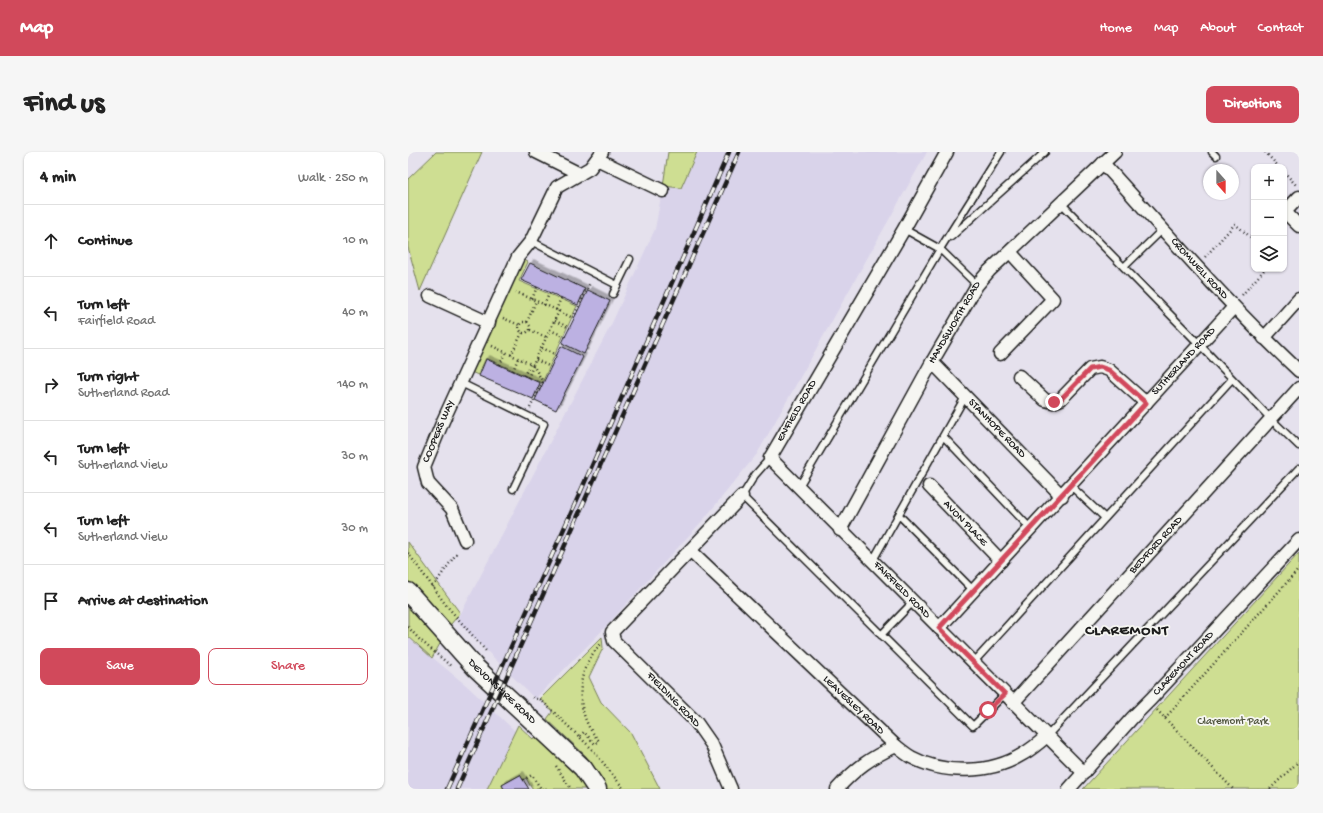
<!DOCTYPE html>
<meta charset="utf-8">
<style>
:root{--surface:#fff;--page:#f6f6f6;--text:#222;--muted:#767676;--line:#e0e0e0;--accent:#d1495b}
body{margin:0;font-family:"Gochi Hand",sans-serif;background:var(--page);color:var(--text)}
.controls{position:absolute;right:12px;top:12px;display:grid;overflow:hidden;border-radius:8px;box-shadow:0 1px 3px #0004}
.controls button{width:36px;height:36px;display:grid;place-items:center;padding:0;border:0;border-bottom:1px solid var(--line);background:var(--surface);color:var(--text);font:20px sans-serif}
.compass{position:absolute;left:795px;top:12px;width:36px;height:36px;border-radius:50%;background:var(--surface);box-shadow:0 1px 3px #0004;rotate:159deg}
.stop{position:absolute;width:12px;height:12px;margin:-9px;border:3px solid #d1495b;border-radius:50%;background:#fff}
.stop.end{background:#d1495b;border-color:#fff;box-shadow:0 1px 4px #0008}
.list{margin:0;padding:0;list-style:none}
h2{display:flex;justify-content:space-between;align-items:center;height:52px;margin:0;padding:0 16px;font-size:17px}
h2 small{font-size:13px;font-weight:400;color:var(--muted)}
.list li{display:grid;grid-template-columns:26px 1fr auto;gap:12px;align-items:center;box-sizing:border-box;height:72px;padding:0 16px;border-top:1px solid var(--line)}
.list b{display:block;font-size:15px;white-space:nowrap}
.list p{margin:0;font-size:13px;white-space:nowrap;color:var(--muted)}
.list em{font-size:13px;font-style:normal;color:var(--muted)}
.actions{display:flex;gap:8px;padding:12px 16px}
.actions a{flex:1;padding:9px 0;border:1px solid var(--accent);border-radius:8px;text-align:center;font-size:14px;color:var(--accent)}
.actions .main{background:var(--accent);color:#fff}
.icon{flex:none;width:22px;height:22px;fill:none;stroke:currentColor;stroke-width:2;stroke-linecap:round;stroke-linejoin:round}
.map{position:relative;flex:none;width:891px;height:637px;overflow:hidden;border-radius:8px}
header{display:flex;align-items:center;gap:24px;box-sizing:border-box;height:56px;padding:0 20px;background:var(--accent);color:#fff}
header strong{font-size:19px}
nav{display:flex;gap:22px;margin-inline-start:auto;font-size:14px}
.intro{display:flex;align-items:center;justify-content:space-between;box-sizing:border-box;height:96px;padding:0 24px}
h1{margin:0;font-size:28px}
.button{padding:10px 18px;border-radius:8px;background:var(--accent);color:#fff;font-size:14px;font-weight:700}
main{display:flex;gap:24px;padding:0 24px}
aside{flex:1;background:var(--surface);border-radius:8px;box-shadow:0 1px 3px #0004}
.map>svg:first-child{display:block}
.built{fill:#d9d3ea}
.green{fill:#cede92;stroke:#757d57}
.building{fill:#bcb1e2;stroke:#1c1c1c;filter:url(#shadow)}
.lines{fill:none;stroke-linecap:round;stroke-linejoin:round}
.service-casing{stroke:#1c1c1c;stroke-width:9}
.minor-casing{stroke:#1c1c1c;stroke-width:15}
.secondary-casing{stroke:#1c1c1c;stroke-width:21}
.path{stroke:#1c1c1c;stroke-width:2.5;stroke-dasharray:1 3;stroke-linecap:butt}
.service{stroke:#f6f6f2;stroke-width:6}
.minor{stroke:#f6f6f2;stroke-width:12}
.secondary{stroke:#f6f6f2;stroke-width:18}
.rail-casing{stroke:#1c1c1c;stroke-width:4.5}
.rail{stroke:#f6f6f2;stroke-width:3;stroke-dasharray:9;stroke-linecap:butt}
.route{stroke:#d1495b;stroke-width:5}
.labels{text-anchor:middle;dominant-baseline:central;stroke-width:3.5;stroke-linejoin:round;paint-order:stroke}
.street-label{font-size:11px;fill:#1c1c1c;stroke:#f6f6f2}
.park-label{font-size:11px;fill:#51563f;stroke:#f6f6f2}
.district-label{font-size:15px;font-weight:bold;letter-spacing:1px;fill:#1c1c1c;stroke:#f6f6f2}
</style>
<header>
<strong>Map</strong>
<nav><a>Home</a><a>Map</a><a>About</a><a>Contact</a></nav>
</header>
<div class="intro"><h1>Find us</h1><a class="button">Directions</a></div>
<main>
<aside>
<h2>4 min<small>Walk · 250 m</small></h2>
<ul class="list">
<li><svg class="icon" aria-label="ahead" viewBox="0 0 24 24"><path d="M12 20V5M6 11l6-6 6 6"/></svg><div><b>Continue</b></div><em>10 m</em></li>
<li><svg class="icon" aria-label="left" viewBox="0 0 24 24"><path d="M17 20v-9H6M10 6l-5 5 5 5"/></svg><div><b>Turn left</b><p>Fairfield Road</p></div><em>40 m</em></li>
<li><svg class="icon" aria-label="right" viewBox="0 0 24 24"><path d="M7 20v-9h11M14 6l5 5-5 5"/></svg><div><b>Turn right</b><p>Sutherland Road</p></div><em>140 m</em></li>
<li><svg class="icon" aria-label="left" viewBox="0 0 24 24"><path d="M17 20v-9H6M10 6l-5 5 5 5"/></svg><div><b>Turn left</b><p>Sutherland View</p></div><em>30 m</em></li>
<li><svg class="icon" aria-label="left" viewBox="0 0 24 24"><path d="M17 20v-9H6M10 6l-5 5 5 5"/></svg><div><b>Turn left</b><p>Sutherland View</p></div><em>30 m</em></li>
<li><svg class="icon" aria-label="arrive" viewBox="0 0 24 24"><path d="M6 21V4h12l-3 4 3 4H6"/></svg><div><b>Arrive at destination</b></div></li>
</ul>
<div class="actions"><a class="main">Save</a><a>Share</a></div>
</aside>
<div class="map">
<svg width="891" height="637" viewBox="0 0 891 637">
<defs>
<filter id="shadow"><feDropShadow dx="3.5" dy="-3.5" stdDeviation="0" flood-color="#0004"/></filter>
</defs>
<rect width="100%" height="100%" fill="#e5e1ed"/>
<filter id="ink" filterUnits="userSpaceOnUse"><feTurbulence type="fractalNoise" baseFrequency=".025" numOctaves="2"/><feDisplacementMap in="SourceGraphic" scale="8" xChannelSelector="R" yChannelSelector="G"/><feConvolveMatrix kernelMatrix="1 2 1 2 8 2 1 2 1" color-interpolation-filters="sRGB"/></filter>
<g filter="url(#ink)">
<!-- built -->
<g class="built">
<polygon points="289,0 519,0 349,302 296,367 189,484 127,547 49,469 204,171 247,77 255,34 273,36"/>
<polygon points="0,484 8,492 59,534 107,579 79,637 0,637"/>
</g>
<!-- green -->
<g class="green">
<polygon points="28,0 74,0 12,139 0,95 0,27"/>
<polygon points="260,0 289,0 273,36 255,34"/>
<polygon points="114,107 120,110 111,129 169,154 134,231 78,206 70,223 63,220"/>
<polygon points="0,390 52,461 43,472 24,506 0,484"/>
<polygon points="891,401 891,637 675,637"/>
<polygon points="194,485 195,496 181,525 193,550 223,581 252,637 198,637 178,604 139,567 145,559 132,547"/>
<polygon points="110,573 125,587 133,575 189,637 124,637 118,626 115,628 112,623 94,633 96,637 79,637"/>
</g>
<!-- building -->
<g class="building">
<polygon points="122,111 177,137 170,153 113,128"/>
<polygon points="180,138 202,149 176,202 154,191"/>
<polygon points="153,194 175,205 148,258 127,248"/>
<polygon points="78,207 132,231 125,247 71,224"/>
<polygon points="112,623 121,637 96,637 94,633"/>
</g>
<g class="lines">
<defs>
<g id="service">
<polyline points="804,0 808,4"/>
<polyline points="653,51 792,193 863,267 891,294"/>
<polyline points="496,77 532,97 569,133"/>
<polyline points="543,85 637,0"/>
<polyline points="123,89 209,133"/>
<polyline points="716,115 755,77"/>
<polyline points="205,142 222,107"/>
<polyline points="53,231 136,272 105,337"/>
<polyline points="536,285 623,377"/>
<polyline points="362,306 347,323 334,344 565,574 597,542"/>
<polyline points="663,334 697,366"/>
<polyline points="390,336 532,97 593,0"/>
<polyline points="491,363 566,439"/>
<polyline points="464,410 557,245"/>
<polyline points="473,483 505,450"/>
<polyline points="565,511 824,227"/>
<polyline points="639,584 891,316"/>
</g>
<g id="minor">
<polyline points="128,0 172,22"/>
<path id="s1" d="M539,0L496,77L362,306L676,621"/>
<polyline points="189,7 255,39"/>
<path id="s2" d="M695,11C759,82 822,154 891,219"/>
<polyline points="877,60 891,74"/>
<polyline points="876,61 891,45"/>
<polyline points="22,144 81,171"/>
<polyline points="856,186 891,147"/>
<polyline points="592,202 645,147 602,100"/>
<path id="s3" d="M524,210L654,344"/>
<polyline points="611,224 637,248 645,250 653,247 682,217 692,215 701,218 738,251"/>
<path id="s4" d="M521,334L593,409"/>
<path id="s5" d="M432,378L524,210L569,133L581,119L707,0"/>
<path id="s6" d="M57,388L44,357L20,331L16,315L35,269L110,105L123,89L149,35L182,16L194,0"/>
<path id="s7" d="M283,399L488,594C493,598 498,602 503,605C536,623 583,622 615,602C624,597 632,590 639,584"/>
<path id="s8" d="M531,476L826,155"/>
<path id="s9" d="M605,551L891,236"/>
<polyline points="323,637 304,593 288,570 206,489 204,480 334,344"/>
<path d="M429,637C448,616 462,606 488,594"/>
<path id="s10" d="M661,637L725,565L743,547L891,388"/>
</g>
<g id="secondary">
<path id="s11" d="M0,440L67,515L175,616L189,637"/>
</g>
</defs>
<!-- service casing -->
<use href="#service" class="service-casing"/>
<!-- minor casing -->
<use href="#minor" class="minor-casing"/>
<!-- secondary casing -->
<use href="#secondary" class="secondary-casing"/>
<!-- path -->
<g class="path">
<polyline points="857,0 871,15"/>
<polyline points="876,20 888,33"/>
<polyline points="797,105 827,72 846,88"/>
<polyline points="834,143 857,117"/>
<polyline points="124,147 129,135"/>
<polyline points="136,153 142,140"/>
<polyline points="148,158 153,146"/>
<polyline points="151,159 165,166 182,131"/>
<polyline points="95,166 111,173"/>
<polyline points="147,169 162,176"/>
<polyline points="119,170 128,149"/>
<polyline points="122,178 122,174 119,170 115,170 111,173 111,177 114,181 118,181 122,178 138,185"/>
<polyline points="142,178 158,185"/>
<polyline points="84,194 125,213 151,159 108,140"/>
<polyline points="134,196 149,203"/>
<polyline points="103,203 114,181"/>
<polyline points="128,208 143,215"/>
<polyline points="92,213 97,200"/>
<polyline points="105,219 110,206"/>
<polyline points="116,224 122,212"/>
<polyline points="120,226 125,214"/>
<polyline points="122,256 135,230 125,213"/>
<polyline points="0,401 38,453 78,499"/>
<polyline points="25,435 50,399"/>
<polyline points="0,475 11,487 44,515"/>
<polyline points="125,545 127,547 132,547 185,598 216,637"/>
<polyline points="749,558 825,637"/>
<polyline points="757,566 891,417"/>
<path d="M172,584L176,580L187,592L191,589C187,584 183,579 180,573C167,545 171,514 193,492"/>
<polyline points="148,614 163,637"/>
<polyline points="115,628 124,623 133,637"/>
<polyline points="129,637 132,635"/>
<polyline points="862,637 891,609"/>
</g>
<!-- service -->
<use href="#service" class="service"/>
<!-- minor -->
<use href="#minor" class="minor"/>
<!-- secondary -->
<use href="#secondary" class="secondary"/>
<defs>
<g id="rail">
<polyline points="39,637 172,341 321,0"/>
<polyline points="49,637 331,0"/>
</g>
</defs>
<!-- rail casing -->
<use href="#rail" class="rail-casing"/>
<!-- rail -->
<use href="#rail" class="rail"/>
</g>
</g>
<g class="lines" filter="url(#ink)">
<!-- route -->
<polyline class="route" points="580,558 597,542 531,476 738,251 701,218 692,215 682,217 653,247 646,250"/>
</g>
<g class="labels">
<!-- street labels -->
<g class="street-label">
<text stroke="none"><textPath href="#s2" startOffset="143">CROMWELL ROAD</textPath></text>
<text stroke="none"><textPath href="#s5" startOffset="237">HANDSWORTH ROAD</textPath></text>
<text stroke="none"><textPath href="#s8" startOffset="362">SUTHERLAND ROAD</textPath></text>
<text transform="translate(389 259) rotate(-60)">ENFIELD ROAD</text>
<text stroke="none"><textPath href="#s3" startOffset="93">STANHOPE ROAD</textPath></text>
<text stroke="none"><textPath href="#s6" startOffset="124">COOPERS WAY</textPath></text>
<text stroke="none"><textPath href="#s4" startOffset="52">AVON PLACE</textPath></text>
<text stroke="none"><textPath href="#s9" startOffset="213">BEDFORD ROAD</textPath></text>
<text stroke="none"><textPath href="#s1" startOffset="540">FAIRFIELD ROAD</textPath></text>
<text stroke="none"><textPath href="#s10" startOffset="170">CLAREMONT ROAD</textPath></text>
<text stroke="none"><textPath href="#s11" startOffset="137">DEVONSHIRE ROAD</textPath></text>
<text transform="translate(265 548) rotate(46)">FIELDING ROAD</text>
<text stroke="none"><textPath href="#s7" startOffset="224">LEAVESLEY ROAD</textPath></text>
</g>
<!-- park labels -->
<g class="park-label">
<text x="825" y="570">Claremont Park</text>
</g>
<!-- district labels -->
<g class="district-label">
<text x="719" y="479">CLAREMONT</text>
</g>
</g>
</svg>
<div class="controls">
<button>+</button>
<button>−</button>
<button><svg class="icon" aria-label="layers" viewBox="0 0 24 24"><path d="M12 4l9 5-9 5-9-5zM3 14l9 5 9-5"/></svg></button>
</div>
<svg class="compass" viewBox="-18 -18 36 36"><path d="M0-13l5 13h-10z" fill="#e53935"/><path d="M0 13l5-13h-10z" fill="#767676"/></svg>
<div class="stop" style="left:580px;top:558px"></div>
<div class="stop end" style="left:646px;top:250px"></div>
</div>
</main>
